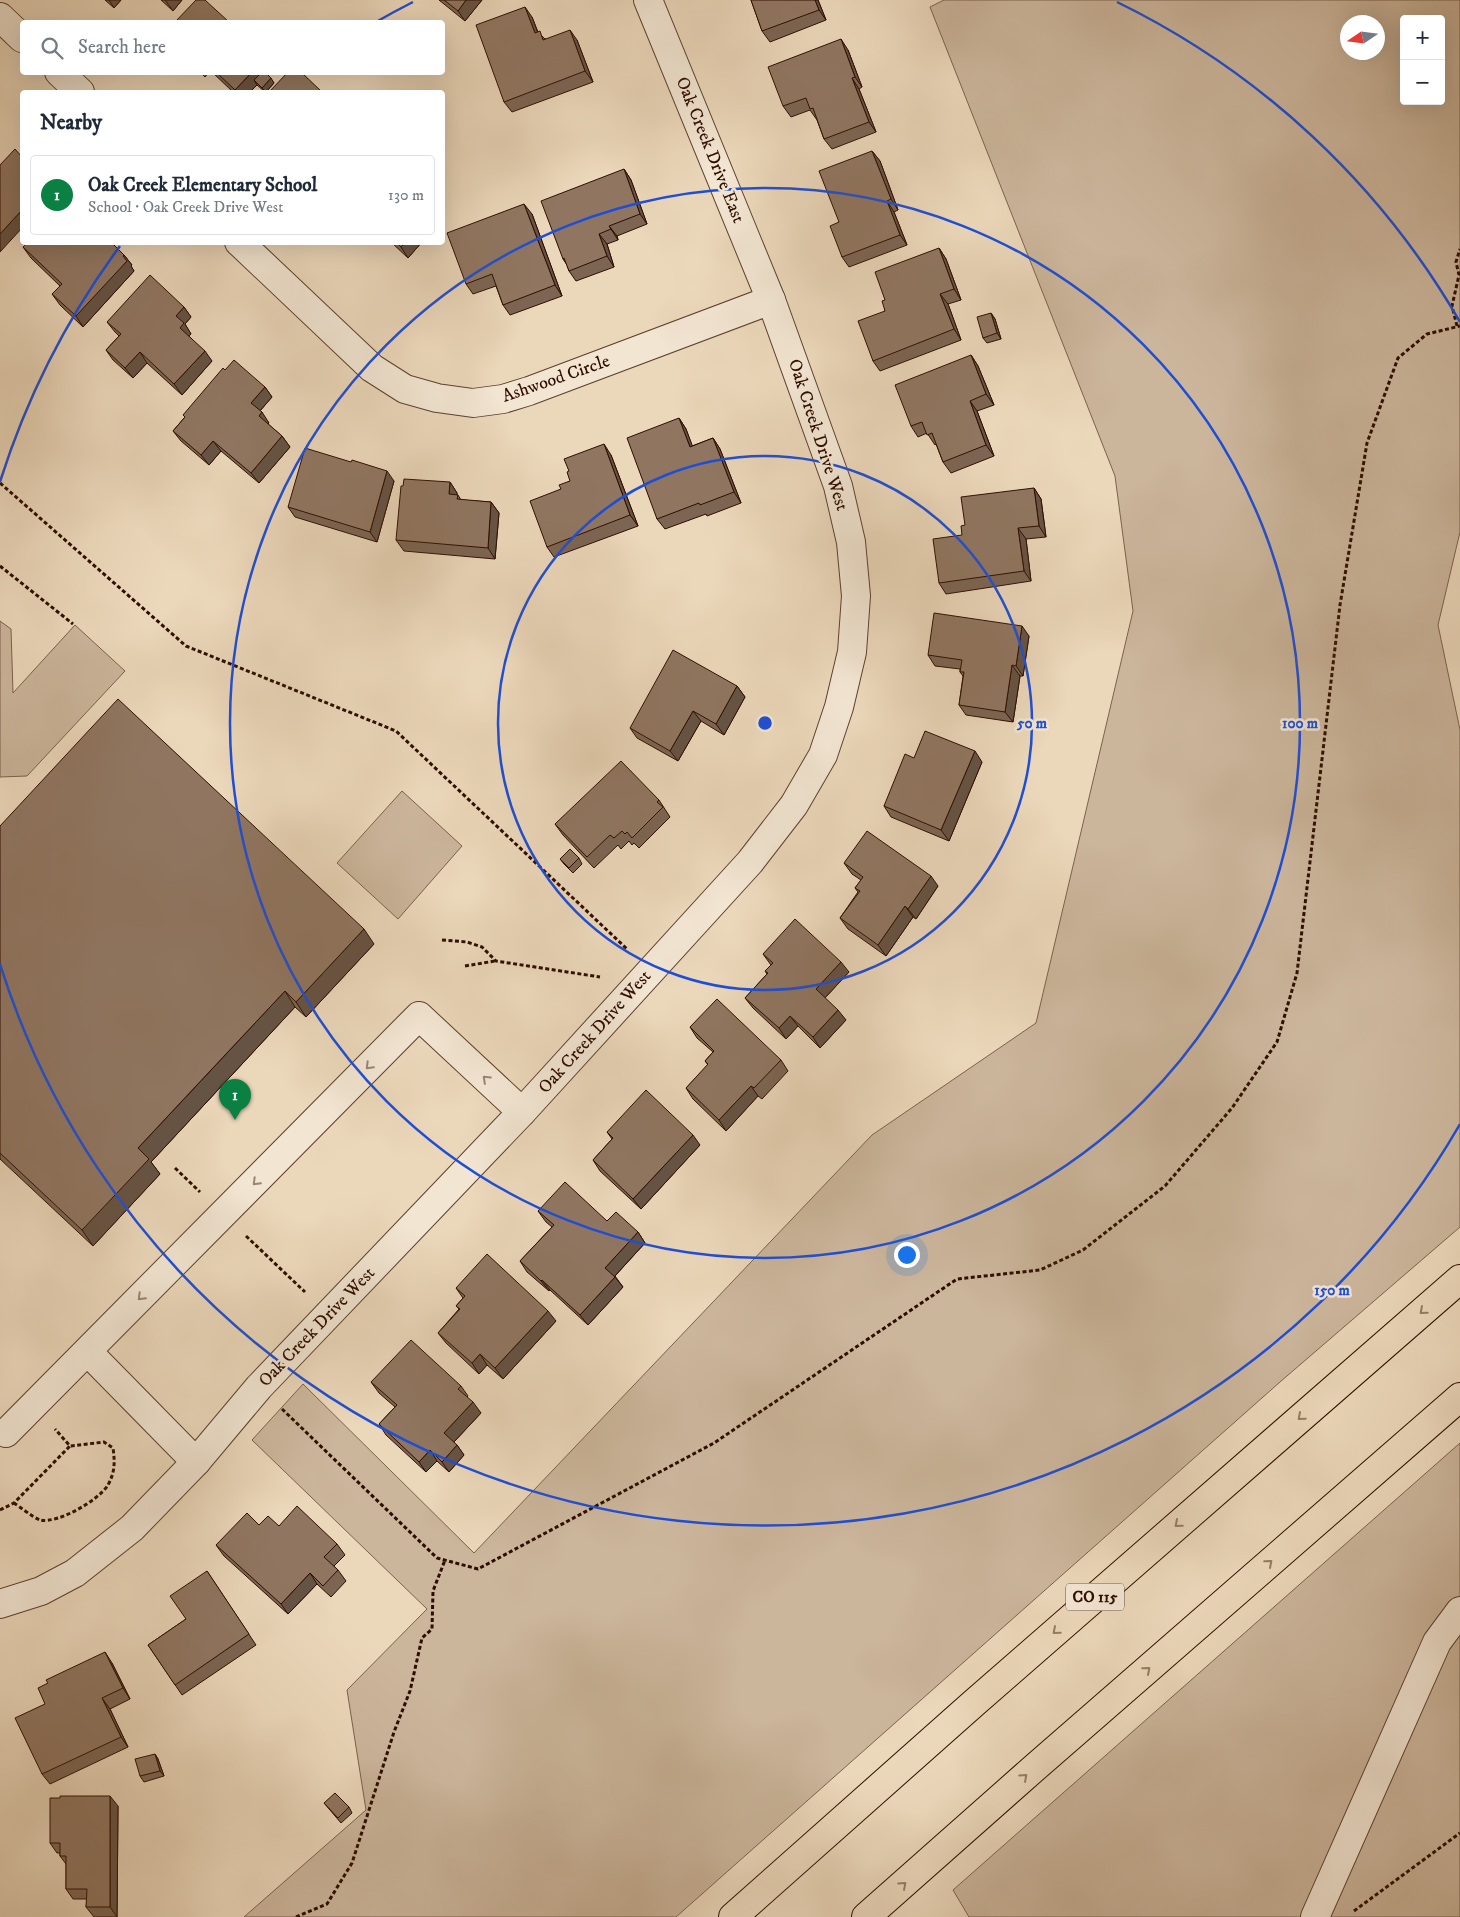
<!DOCTYPE html>
<meta charset="utf-8">
<style>
:root{--surface:#fff;--page:#f6f6f7;--text:#1f2937;--muted:#747a83;--line:#e0e1e3;--accent:#0b8043}
body{margin:0;font-family:"IM FELL DW Pica",serif;background:var(--page);color:var(--text)}
.controls{position:absolute;right:15px;top:15px;display:grid;overflow:hidden;border-radius:5px;box-shadow:0 5px 20px #0002}
.controls button{width:45px;height:45px;display:grid;place-items:center;padding:0;border:0;border-bottom:1px solid var(--line);background:var(--surface);color:var(--text);font:25px sans-serif}
.compass{position:absolute;left:1340px;top:15px;width:45px;height:45px;border-radius:50%;background:var(--surface);box-shadow:0 5px 20px #0002;rotate:257deg}
.you{position:absolute;left:906px;top:1254px;width:18px;height:18px;margin:-12px;border:4px solid #fff;border-radius:50%;background:#1a73e8;box-shadow:0 0 0 8px #1a73e833}
.badge{display:grid;place-items:center;width:32px;height:32px;border-radius:50%;background:var(--accent);color:#fff;font-size:16px;font-weight:700}
.pin{position:absolute;translate:-50% -41px;filter:drop-shadow(0 1px 2px #0008)}
.pin::after{content:'';position:absolute;top:26px;width:18px;height:15px;background:inherit;clip-path:polygon(0 0,100% 0,50% 100%)}
.list{margin:0;padding:0;list-style:none}
h2{display:flex;justify-content:space-between;align-items:center;height:65px;margin:0;padding:0 20px;font-size:21px}
h2 small{font-size:16px;font-weight:400;color:var(--muted)}
.list li{display:grid;grid-template-columns:32px 1fr auto;gap:15px;align-items:center;box-sizing:border-box;height:80px;margin:0 10px 10px;padding:0 10px;border:1px solid var(--line);border-radius:5px}
.list b{display:block;font-size:19px;white-space:nowrap}
.list p{margin:0;font-size:16px;white-space:nowrap;color:var(--muted)}
.list em{font-size:16px;font-style:normal;color:var(--muted)}
.icon{flex:none;width:28px;height:28px;fill:none;stroke:currentColor;stroke-width:2;stroke-linecap:round;stroke-linejoin:round}
.map{position:relative;flex:none;width:1460px;height:1917px;overflow:hidden}
.search{position:absolute;background:var(--surface);box-shadow:0 5px 20px #0002;left:20px;top:20px;width:425px;height:55px;display:flex;align-items:center;gap:12px;box-sizing:border-box;padding:0 18px;border-radius:5px;color:var(--muted);font-size:19px}
.panel{position:absolute;background:var(--surface);box-shadow:0 5px 20px #0002;left:20px;top:90px;width:425px;height:155px;border-radius:5px}
.map>svg:first-child{display:block}
.green{fill:#cbb59b;stroke:#7c614e;fill-rule:evenodd}
.lines{fill:none;stroke-linecap:round;stroke-linejoin:round}
.minor-casing{stroke:#5d402f;stroke-width:30}
.highway-casing{stroke:#2e0d01;stroke-width:30}
.path{stroke:#2e0d01;stroke-width:3;stroke-dasharray:4 2.5;stroke-linecap:butt}
.minor{stroke:#f2e5d2;stroke-width:28}
.highway{stroke:#ebd7ba;stroke-width:28}
.wall{fill:#7c6553;stroke:#2e0d01}
.shaded-wall{fill:#655344;stroke:#2e0d01}
.building{fill:#907661;stroke:#2e0d01}
.oneway{stroke:#9a8474}
.oneway2{stroke:#967c67}
.ring{fill:none;stroke:#1d4ed8;stroke-width:2.5}
.labels{text-anchor:middle;dominant-baseline:central;stroke-width:5;stroke-linejoin:round;paint-order:stroke}
.shield{fill:#f2e5d2;stroke:#694e40;stroke-width:1}
.shield-label{font-size:16px;font-weight:bold;fill:#2e0d01}
.street-label{font-size:18px;fill:#2e0d01;stroke:#f2e5d2}
.centre{fill:#1d4ed8;stroke:#f2e5d2;stroke-width:2.5}
.ring-label{font-size:15px;text-anchor:middle;font-weight:bold;fill:#1d4ed8;stroke:#f2e5d2;stroke-width:5;stroke-linejoin:round;paint-order:stroke}
</style>
<div class="map">
<svg width="1460" height="1917" viewBox="0 0 1460 1917">
<rect width="100%" height="100%" fill="#ebd7ba"/>
<filter id="stains"><feTurbulence type="fractalNoise" baseFrequency=".004" numOctaves="4"/><feColorMatrix values="0 0 0 0 .2 0 0 0 0 .09 0 0 0 0 .02 0 0 0 .5 -.17"/></filter>
<radialGradient id="worn" r=".72"><stop offset=".6" stop-color="#630" stop-opacity="0"/><stop offset="1" stop-color="#630" stop-opacity=".3"/></radialGradient>
<!-- green -->
<g class="green">
<path d="M944,0H1460V532L1438,625L1460,730V1227L1280,1382L676,1917H244L366,1810L347,1690L427,1609L252,1440L303,1384L474,1553L872,1135L1036,1023L1133,611L1115,476L930,7ZM1404,19H1441V101H1404ZM1348,22H1378V52H1348Z"/>
<polygon points="0,621 11,629 13,693 75,625 125,671 27,776 0,777"/>
<polygon points="402,791 462,846 398,919 337,863"/>
<polygon points="1460,1443 1460,1917 969,1917 953,1890"/>
</g>
<g class="lines">
<defs>
<g id="minor">
<polyline points="0,17 22,38"/>
<polyline points="59,72 80,92"/>
<polyline points="239,242 372,368 405,389 437,398 473,403 503,399 529,391 771,300"/>
<polyline points="88,1352 196,1462"/>
<polyline points="6,1433 419,1016 522,1112"/>
<polyline points="0,1604 41,1591 75,1573 132,1528 196,1462 259,1387 522,1112 750,862 794,805 823,755 839,707 852,652 856,596 851,542 838,486 771,300 648,0"/>
<polyline points="1315,1917 1437,1642 1460,1611"/>
</g>
<g id="highway">
<polyline points="733,1917 974,1703 1460,1279"/>
<polyline points="866,1917 1032,1770 1460,1397"/>
</g>
</defs>
<!-- minor casing -->
<use href="#minor" class="minor-casing"/>
<!-- highway casing -->
<use href="#highway" class="highway-casing"/>
<!-- path -->
<g class="path">
<polyline points="1457,326 1452,306 1459,275 1456,262 1460,249"/>
<polyline points="0,483 186,646 396,731 627,949"/>
<polyline points="0,566 73,624"/>
<polyline points="442,940 467,942 482,947 496,961 600,977"/>
<polyline points="465,966 495,961"/>
<polyline points="175,1168 200,1192"/>
<polyline points="246,1236 305,1292"/>
<polyline points="282,1409 437,1558 478,1569 714,1443 957,1279 1040,1270 1083,1250 1165,1186 1232,1108 1277,1042 1297,973 1340,605 1367,443 1398,358 1427,334 1460,326"/>
<path d="M14,1503C20,1507 34,1518 40,1520C58,1524 99,1500 108,1485C115,1472 115,1462 113,1448L104,1442L70,1446"/>
<polyline points="0,1510 14,1503 70,1446 55,1429"/>
<polyline points="1354,1911 1460,1833"/>
<polyline points="296,1917 327,1904 352,1863 394,1732 410,1691 422,1638 432,1629 433,1591 445,1560"/>
</g>
<!-- minor -->
<use href="#minor" class="minor"/>
<!-- highway -->
<use href="#highway" class="highway"/>
</g>
<!-- wall -->
<g class="wall">
<polygon points="105,0 121,0 114,8"/>
<polygon points="161,0 182,0 173,11"/>
<polygon points="439,0 482,0 465,21"/>
<polygon points="751,0 818,0 826,20 770,42 762,31"/>
<polygon points="532,17 538,32 545,39 577,40 593,82 512,112 504,102"/>
<polygon points="848,50 862,87 859,89 876,132 832,149 824,139 817,120 810,110 791,117 783,106"/>
<polygon points="200,72 209,72 205,77"/>
<polygon points="212,72 269,72 267,74 274,83 266,92 265,92 257,85 250,92 233,92"/>
<polygon points="872,151 880,161 898,210 894,212 907,245 849,267 842,257 839,222"/>
<polygon points="624,169 631,180 647,224 617,236 618,240 607,244 614,267 576,281 569,271 567,265 563,259"/>
<polygon points="532,214 562,296 510,315 503,305 496,286 473,294 466,284"/>
<polygon points="391,242 422,242 408,258"/>
<polygon points="23,247 124,255 132,265 131,266 134,271 83,327 60,305 52,294 60,286 31,258"/>
<polygon points="939,248 946,259 961,300 948,304 961,340 880,371 873,361 885,311 885,300"/>
<polygon points="184,307 191,317 185,324 191,334 189,336 212,361 182,395 147,363 133,378 113,360 106,350 119,336 115,332 107,322"/>
<polygon points="991,313 995,319 1001,339 987,343 983,338"/>
<polygon points="971,355 978,366 994,405 977,411 994,456 951,473 943,462 936,444 935,445 927,433 918,437 911,426"/>
<polygon points="225,370 265,387 272,397 260,411 269,423 268,424 282,436 290,447 259,483 221,451 209,465 181,441 173,431"/>
<polygon points="679,418 686,429 692,446 713,438 720,449 741,503 707,516 706,514 665,529 657,519"/>
<polygon points="611,455 638,526 554,557 547,547 561,489 570,481"/>
<polygon points="394,481 377,542 295,517 288,507"/>
<polygon points="450,482 457,493 457,495 458,495 461,500 491,502 499,513 495,559 404,551 396,540"/>
<polygon points="1034,488 1041,499 1046,537 1026,539 1031,581 946,594 939,583 962,535"/>
<polygon points="1029,636 1023,676 1020,676 1013,722 966,715 959,705 963,676 960,672 960,669 935,666 928,655"/>
<polygon points="737,686 745,697 724,735 701,721 678,761 637,738 630,728"/>
<polygon points="914,758 982,762 949,841 891,817 884,806"/>
<polygon points="659,800 670,817 639,848 634,843 632,845 629,841 621,849 618,845 594,868 563,835 555,824"/>
<polygon points="0,826 374,944 306,1017 295,1007 151,1162 160,1174 93,1246 0,1159"/>
<polygon points="579,858 582,864 573,873 564,864 560,859"/>
<polygon points="844,863 938,886 916,919 913,917 886,956 848,929 840,918 858,892 855,888 861,880 852,874"/>
<polygon points="763,954 849,972 825,998 846,1020 820,1048 798,1026 786,1039 753,1008 745,998 767,974 765,971 771,965"/>
<polygon points="690,1027 781,1060 788,1071 762,1099 758,1096 726,1131 693,1099 686,1088 708,1065 705,1061 713,1052 697,1038"/>
<polygon points="607,1132 700,1145 641,1209 600,1171 593,1160 612,1139"/>
<polygon points="538,1211 607,1221 638,1232 645,1243 615,1276 623,1287 588,1325 550,1290 549,1291 527,1272 520,1261 552,1227 546,1222"/>
<polygon points="456,1288 556,1321 503,1379 487,1365 479,1374 446,1343 438,1333 459,1309 456,1306 463,1298"/>
<polygon points="371,1382 461,1386 468,1396 467,1397 481,1413 454,1442 457,1445 464,1455 449,1472 437,1461 426,1472 386,1435 379,1424 395,1407 379,1393"/>
<polygon points="259,1525 279,1526 337,1544 345,1555 334,1566 338,1570 346,1581 331,1597 317,1584 288,1614 224,1556 216,1545"/>
<polygon points="207,1571 256,1645 182,1695 148,1645 186,1619"/>
<polygon points="112,1663 130,1699 110,1709 128,1747 50,1784 42,1774 45,1704"/>
<polygon points="155,1754 158,1759 164,1776 144,1782 140,1776"/>
<polygon points="324,1803 349,1807 352,1813 341,1823"/>
<polygon points="118,1806 117,1917 94,1917 86,1907 87,1899 73,1899 66,1889 66,1864 60,1856 60,1853 57,1853 50,1843"/>
</g>
<!-- shaded-wall -->
<g class="shaded-wall">
<polygon points="109,0 121,0 114,8"/>
<polygon points="165,0 182,0 173,11"/>
<polygon points="466,0 482,0 465,21 458,11"/>
<polygon points="815,0 818,0 826,20 819,10"/>
<polygon points="525,7 532,17 542,44 535,33"/>
<polygon points="570,30 577,40 593,82 585,71"/>
<polygon points="841,39 848,50 862,87 855,77"/>
<polygon points="252,72 269,72 258,84 254,80 257,85 250,92 236,92 235,90"/>
<polygon points="271,78 274,83 266,92 265,92 262,88"/>
<polygon points="852,78 859,89 876,132 869,122"/>
<polygon points="872,151 880,161 898,210 891,199"/>
<polygon points="624,169 631,180 647,224 640,214"/>
<polygon points="887,201 894,212 907,245 900,235"/>
<polygon points="524,204 532,214 562,296 555,285"/>
<polygon points="22,210 22,228 0,252 0,234"/>
<polygon points="609,226 617,236 618,240 611,229"/>
<polygon points="599,234 607,244 614,267 607,256"/>
<polygon points="406,242 422,242 408,258 401,247"/>
<polygon points="939,248 946,259 961,300 954,289"/>
<polygon points="124,255 132,265 131,266 134,271 83,327 76,316"/>
<polygon points="940,294 948,304 961,340 954,329"/>
<polygon points="184,307 191,317 185,324 191,334 187,338 180,328 176,316"/>
<polygon points="991,313 995,319 1001,339 997,333"/>
<polygon points="205,351 212,361 182,395 174,384"/>
<polygon points="140,352 147,363 133,378 125,368"/>
<polygon points="971,355 978,366 994,405 986,394"/>
<polygon points="265,387 272,397 258,413 251,403"/>
<polygon points="970,401 977,411 994,456 986,445"/>
<polygon points="262,412 269,423 266,426 259,416"/>
<polygon points="679,418 686,429 697,458 690,447"/>
<polygon points="282,436 290,447 259,483 251,473"/>
<polygon points="713,438 720,449 741,503 734,492"/>
<polygon points="213,441 221,451 209,465 201,455"/>
<polygon points="604,444 611,455 638,526 630,515"/>
<polygon points="387,471 394,481 377,542 370,532"/>
<polygon points="450,482 457,493 456,505 449,494"/>
<polygon points="1034,488 1041,499 1046,537 1039,526"/>
<polygon points="491,502 499,513 495,559 488,548"/>
<polygon points="1018,528 1026,539 1031,581 1024,571"/>
<polygon points="1022,626 1029,636 1023,676 1016,666"/>
<polygon points="1012,665 1020,676 1013,722 1005,712"/>
<polygon points="737,686 745,697 724,735 716,724"/>
<polygon points="693,711 701,721 678,761 670,751"/>
<polygon points="975,751 982,762 949,841 941,830"/>
<polygon points="931,876 938,886 916,919 908,909"/>
<polygon points="905,906 913,917 886,956 878,945"/>
<polygon points="364,929 374,944 306,1017 296,1002"/>
<polygon points="841,962 849,972 823,1000 816,989"/>
<polygon points="285,991 295,1007 151,1162 160,1174 93,1246 82,1230 138,1148"/>
<polygon points="838,1010 846,1020 820,1048 813,1037"/>
<polygon points="790,1016 798,1026 786,1039 779,1028"/>
<polygon points="751,1086 758,1096 726,1131 719,1120"/>
<polygon points="693,1135 700,1145 641,1209 633,1199"/>
<polygon points="638,1232 645,1243 613,1278 605,1268"/>
<polygon points="615,1277 623,1287 588,1325 580,1315"/>
<polygon points="542,1280 550,1290 549,1291 541,1281"/>
<polygon points="548,1311 556,1321 503,1379 495,1368"/>
<polygon points="480,1354 487,1365 479,1374 472,1363"/>
<polygon points="473,1402 481,1413 452,1444 444,1433"/>
<polygon points="457,1445 464,1455 449,1472 442,1462"/>
<polygon points="430,1450 437,1461 426,1472 419,1462"/>
<polygon points="310,1573 317,1584 288,1614 281,1604"/>
<polygon points="105,1652 112,1663 130,1699 123,1688"/>
<polygon points="102,1698 110,1709 128,1747 121,1737"/>
<polygon points="155,1754 158,1759 164,1776 160,1771"/>
<polygon points="110,1796 118,1806 117,1917 110,1907"/>
</g>
<!-- building -->
<g class="building">
<polygon points="196,0 205,0 229,22 175,22"/>
<polygon points="444,0 466,0 458,11"/>
<polygon points="751,0 815,0 819,10 762,31"/>
<polygon points="525,7 535,33 540,31 543,40 570,30 585,71 504,102 476,25"/>
<polygon points="841,39 855,77 852,78 869,122 824,139 813,108 810,109 806,98 783,106 768,67"/>
<polygon points="216,72 252,72 235,90"/>
<polygon points="262,72 265,72 271,78 262,88 254,80"/>
<polygon points="288,72 301,72 322,92 269,92"/>
<polygon points="15,149 22,157 22,210 0,234 0,165"/>
<polygon points="872,151 891,199 887,201 900,235 842,257 830,226 839,222 819,171"/>
<polygon points="624,169 640,214 609,226 611,229 599,234 607,256 569,271 564,258 563,259 541,201"/>
<polygon points="524,204 555,285 503,305 492,274 466,284 447,233"/>
<polygon points="28,242 111,242 124,255 123,256 127,261 76,316 52,294 62,284 23,247"/>
<polygon points="396,242 406,242 401,247"/>
<polygon points="939,248 954,289 940,294 954,329 873,361 858,321 885,311 882,301 885,300 875,272"/>
<polygon points="150,275 184,307 176,316 184,323 180,328 205,351 174,384 140,352 125,368 106,350 121,334 107,322"/>
<polygon points="991,313 997,333 983,338 977,317"/>
<polygon points="971,355 986,394 970,401 986,445 943,462 932,433 927,435 922,422 911,426 895,385"/>
<polygon points="234,360 265,387 251,403 262,412 259,416 282,436 251,473 213,441 201,455 173,431 185,417 183,415 223,368 225,370"/>
<polygon points="679,418 690,447 713,438 734,492 700,505 699,503 657,519 627,438"/>
<polygon points="604,444 630,515 547,547 530,501 561,489 559,485 570,481 567,472 569,471 564,459"/>
<polygon points="305,448 351,462 352,460 387,471 370,532 288,507"/>
<polygon points="404,479 450,482 449,494 458,495 457,499 491,502 488,548 396,540 401,486 403,486"/>
<polygon points="1034,488 1039,526 1018,528 1024,571 939,583 933,539 962,535 961,526 965,525 961,497"/>
<polygon points="934,613 1022,626 1016,666 1012,665 1005,712 959,705 964,672 960,672 962,660 928,655"/>
<polygon points="673,650 737,686 716,724 693,711 670,751 630,728"/>
<polygon points="118,699 364,929 296,1002 285,991 138,1148 149,1159 82,1230 0,1153 0,826"/>
<polygon points="925,731 975,751 941,830 884,806 905,754 914,758"/>
<polygon points="621,761 659,800 657,802 663,807 632,838 627,832 625,834 622,831 614,838 610,835 587,857 555,824"/>
<polygon points="867,831 931,876 908,909 905,906 878,945 840,918 860,891 855,888 863,877 844,863"/>
<polygon points="570,849 579,858 569,868 560,859"/>
<polygon points="795,919 841,962 816,989 838,1010 813,1037 790,1016 779,1028 745,998 768,973 765,971 773,963 763,954"/>
<polygon points="717,999 781,1060 754,1088 751,1086 719,1120 686,1088 708,1064 705,1061 714,1051 690,1027"/>
<polygon points="646,1090 693,1135 633,1199 593,1160 613,1138 607,1132"/>
<polygon points="565,1182 607,1221 616,1212 638,1232 605,1268 615,1277 580,1315 542,1280 541,1281 520,1261 554,1225 538,1211"/>
<polygon points="487,1254 548,1311 495,1368 480,1354 472,1363 438,1333 460,1309 456,1306 465,1296 456,1288"/>
<polygon points="411,1340 461,1386 458,1389 473,1402 444,1433 457,1445 442,1462 430,1450 419,1462 379,1424 397,1405 371,1382"/>
<polygon points="297,1506 337,1544 324,1557 338,1570 323,1586 310,1573 281,1604 216,1545 247,1513 259,1525 268,1516 279,1526"/>
<polygon points="207,1571 249,1634 175,1685 148,1645 186,1619 170,1596"/>
<polygon points="105,1652 123,1688 102,1698 121,1737 42,1774 15,1718 45,1704 38,1688 48,1683 46,1680"/>
<polygon points="155,1754 160,1771 140,1776 135,1759"/>
<polygon points="335,1793 349,1807 338,1818 324,1803"/>
<polygon points="60,1796 110,1796 110,1907 86,1907 87,1889 66,1889 66,1856 60,1856 60,1843 50,1843 50,1798 60,1798"/>
</g>
<!-- one-way arrows -->
<defs><path id="oneway-chevron" d="M-2-3.5L2.5 0L-2 3.5" fill="none" stroke-width="1.6" stroke-linecap="round" stroke-linejoin="round" transform="scale(1.25)"/></defs>
<g class="oneway">
<use href="#oneway-chevron" transform="translate(369 1066) rotate(135)"/>
<use href="#oneway-chevron" transform="translate(486 1079) rotate(-137)"/>
<use href="#oneway-chevron" transform="translate(256 1182) rotate(135)"/>
<use href="#oneway-chevron" transform="translate(141 1297) rotate(135)"/>
</g>
<g class="oneway2">
<use href="#oneway-chevron" transform="translate(1423 1311) rotate(139)"/>
<use href="#oneway-chevron" transform="translate(1301 1417) rotate(139)"/>
<use href="#oneway-chevron" transform="translate(1178 1524) rotate(139)"/>
<use href="#oneway-chevron" transform="translate(1269 1563) rotate(-41)"/>
<use href="#oneway-chevron" transform="translate(1056 1631) rotate(139)"/>
<use href="#oneway-chevron" transform="translate(1147 1670) rotate(-41)"/>
<use href="#oneway-chevron" transform="translate(1024 1777) rotate(-42)"/>
<use href="#oneway-chevron" transform="translate(903 1885) rotate(-42)"/>
</g>
<!-- distance rings -->
<g class="ring">
<circle cx="765" cy="723" r="267"/>
<circle cx="765" cy="723" r="535"/>
<path d="M1460 1124A802 802 0 0 1 0 964M0 482A802 802 0 0 1 120 246M376 22A802 802 0 0 1 413 2M1117 2A802 802 0 0 1 1460 322"/>
</g>
<g class="labels">
<!-- shield labels -->
<rect class="shield" x="1066" y="1583.5" width="58" height="27" rx="4"/>
<g class="shield-label">
<text x="1095" y="1597">CO 115</text>
</g>
<!-- street labels -->
<g class="street-label">
<text transform="translate(710 150) rotate(68)">Oak Creek Drive East</text>
<text transform="translate(556 379) rotate(-19)">Ashwood Circle</text>
<text transform="translate(818 435) rotate(72)">Oak Creek Drive West</text>
<text transform="translate(595 1032) rotate(-48)">Oak Creek Drive West</text>
<text transform="translate(317 1327) rotate(-46)">Oak Creek Drive West</text>
</g>
</g>
<circle cx="765" cy="723" r="8" class="centre"/>
<g class="ring-label">
<text x="1032" y="728">50 m</text>
<text x="1300" y="728">100 m</text>
<text x="1332" y="1295">150 m</text>
</g>
<rect width="100%" height="100%" filter="url(#stains)"/>
<rect width="100%" height="100%" fill="url(#worn)"/>
</svg>
<div class="controls">
<button>+</button>
<button>−</button>
</div>
<svg class="compass" viewBox="-18 -18 36 36"><path d="M0-13l5 13h-10z" fill="#e53935"/><path d="M0 13l5-13h-10z" fill="#747a83"/></svg>
<div class="you"></div>
<div class="pin badge" style="left:235px;top:1120px">1</div>
<div class="search"><svg class="icon" aria-label="search" viewBox="0 0 24 24"><circle cx="10" cy="10" r="6"/><path d="M15 15l6 6"/></svg>Search here</div>
<section class="panel">
<h2>Nearby<small></small></h2>
<ul class="list">
<li><span class="badge">1</span><div><b>Oak Creek Elementary School</b><p>School · Oak Creek Drive West</p></div><em>130 m</em></li>
</ul>
</section>
</div>
